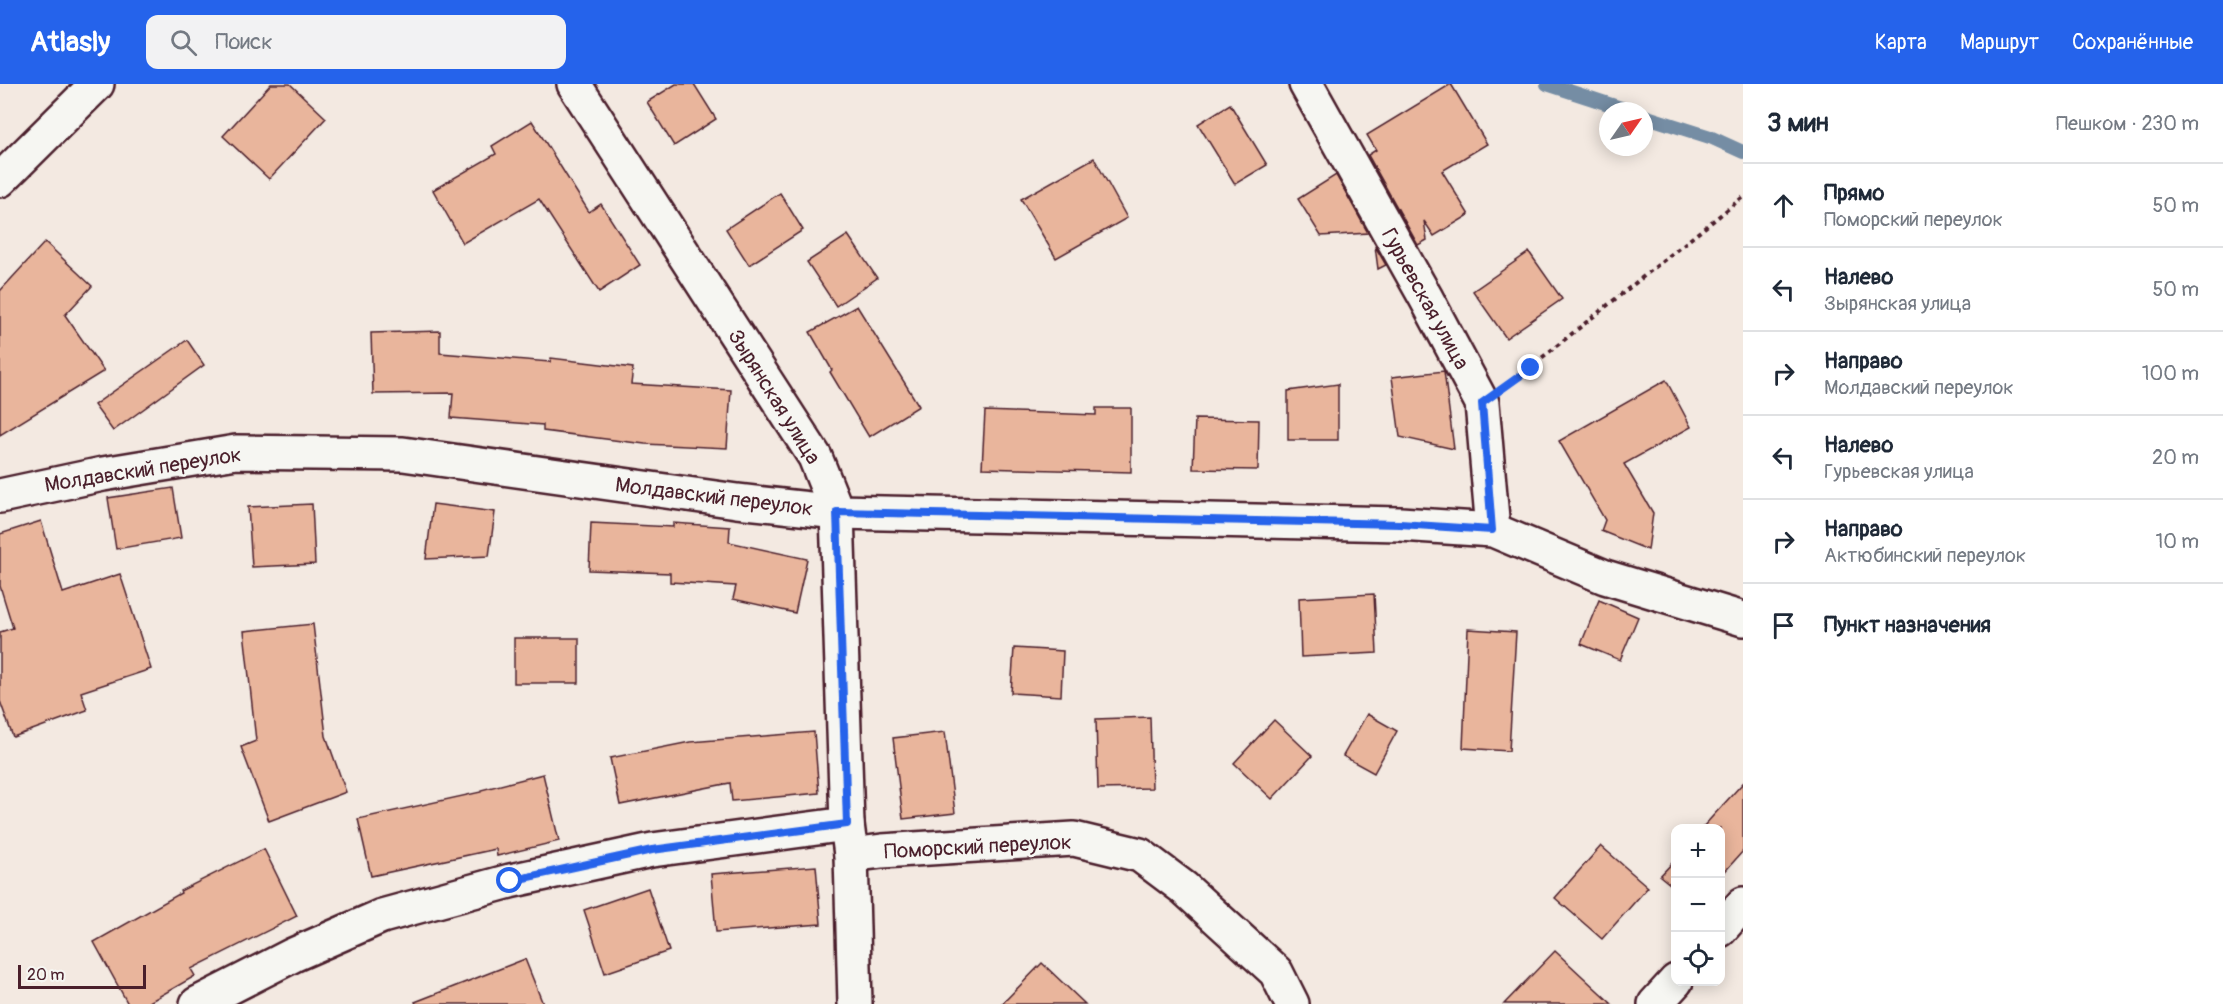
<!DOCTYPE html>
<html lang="ru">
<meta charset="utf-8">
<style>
:root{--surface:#fff;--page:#f2f2f3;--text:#1f2937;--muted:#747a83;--line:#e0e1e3;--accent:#2563eb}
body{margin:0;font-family:Pangolin,sans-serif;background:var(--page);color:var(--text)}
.controls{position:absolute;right:18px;bottom:18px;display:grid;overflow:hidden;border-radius:12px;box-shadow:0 3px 15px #0003}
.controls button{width:54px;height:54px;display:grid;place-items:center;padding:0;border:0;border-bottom:2px solid var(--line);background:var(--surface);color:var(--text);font:30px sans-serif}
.compass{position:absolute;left:1599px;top:18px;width:54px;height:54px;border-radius:50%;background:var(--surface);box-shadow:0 3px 15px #0003;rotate:56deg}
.scale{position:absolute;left:18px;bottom:15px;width:128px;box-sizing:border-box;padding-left:6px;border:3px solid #4a1f2b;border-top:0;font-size:16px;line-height:21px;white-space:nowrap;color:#4a1f2b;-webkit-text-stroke:4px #f6f6f2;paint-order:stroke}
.stop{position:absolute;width:18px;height:18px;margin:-14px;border:4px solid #2563eb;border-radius:50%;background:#fff}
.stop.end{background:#2563eb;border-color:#fff;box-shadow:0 2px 6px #0008}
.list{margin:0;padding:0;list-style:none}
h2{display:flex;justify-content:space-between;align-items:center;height:78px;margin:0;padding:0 24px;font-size:26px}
h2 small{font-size:20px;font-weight:400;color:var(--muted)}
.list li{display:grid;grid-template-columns:39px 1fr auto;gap:18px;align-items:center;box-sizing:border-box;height:84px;padding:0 24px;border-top:2px solid var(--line)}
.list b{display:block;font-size:22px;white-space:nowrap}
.list p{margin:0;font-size:20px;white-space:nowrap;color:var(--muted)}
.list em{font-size:20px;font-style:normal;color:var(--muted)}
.icon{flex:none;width:33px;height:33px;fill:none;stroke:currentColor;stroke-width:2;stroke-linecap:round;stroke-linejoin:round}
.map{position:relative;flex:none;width:1743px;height:920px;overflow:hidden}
header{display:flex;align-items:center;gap:36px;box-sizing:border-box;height:84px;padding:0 30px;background:var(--accent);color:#fff}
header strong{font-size:28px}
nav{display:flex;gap:33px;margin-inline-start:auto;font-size:21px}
.search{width:420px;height:54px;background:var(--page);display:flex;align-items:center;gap:15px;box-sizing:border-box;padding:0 21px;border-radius:12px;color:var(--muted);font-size:22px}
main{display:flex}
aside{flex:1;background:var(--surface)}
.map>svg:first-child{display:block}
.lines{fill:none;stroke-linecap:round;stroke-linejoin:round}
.stream{stroke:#758da4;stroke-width:14}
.building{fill:#e9b59c;stroke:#4a1f2b;stroke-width:1.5}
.minor-casing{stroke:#4a1f2b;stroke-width:38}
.path{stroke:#4a1f2b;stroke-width:4;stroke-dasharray:4.5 4.5;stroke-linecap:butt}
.minor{stroke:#f6f6f2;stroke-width:33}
.route{stroke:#2563eb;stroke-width:8}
.labels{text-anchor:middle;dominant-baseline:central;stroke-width:5;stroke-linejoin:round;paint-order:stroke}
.street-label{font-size:21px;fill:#4a1f2b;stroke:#f6f6f2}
</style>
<header>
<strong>Atlasly</strong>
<div class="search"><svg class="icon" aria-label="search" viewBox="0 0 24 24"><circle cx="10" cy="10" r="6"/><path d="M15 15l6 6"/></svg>Поиск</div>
<nav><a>Карта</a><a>Маршрут</a><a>Сохранённые</a></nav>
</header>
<main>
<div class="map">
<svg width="1743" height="920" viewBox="0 0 1743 920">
<rect width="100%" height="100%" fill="#f3e9e1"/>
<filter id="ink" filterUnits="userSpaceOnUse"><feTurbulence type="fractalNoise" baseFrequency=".0167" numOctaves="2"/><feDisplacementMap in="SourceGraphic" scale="12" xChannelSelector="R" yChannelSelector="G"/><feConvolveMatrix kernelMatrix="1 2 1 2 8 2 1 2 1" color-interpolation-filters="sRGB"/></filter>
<g filter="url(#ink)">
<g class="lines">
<!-- stream -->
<g class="stream">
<polyline points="1547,0 1630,27"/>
<polyline points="1644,32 1710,53 1743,68"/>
</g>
</g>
<!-- building -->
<g class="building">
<polygon points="271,0 290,0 326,34 269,95 223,52"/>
<polygon points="676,0 694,0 716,35 674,62 647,18"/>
<polygon points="1451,0 1487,60 1442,87 1469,131 1434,152 1424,137 1427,156 1418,161 1368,71 1376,66 1367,51"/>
<polygon points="1230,20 1267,81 1235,100 1198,40"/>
<polygon points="532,37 589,128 601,120 640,181 599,208 539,115 463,159 433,106 496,70 492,62"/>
<polygon points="1094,74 1127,134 1056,174 1021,115"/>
<polygon points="1336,91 1368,149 1321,152 1298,115"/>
<polygon points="780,109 803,146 749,181 726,145"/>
<polygon points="848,151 877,194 836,222 807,178"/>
<polygon points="45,158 92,202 65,231 104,287 0,351 0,207"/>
<polygon points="1375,162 1386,181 1378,185"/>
<polygon points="1529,168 1562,215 1506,254 1473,207"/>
<polygon points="857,222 919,322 869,353 830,288 832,286 810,248"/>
<polygon points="440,247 440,269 550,278 551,274 633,284 631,300 731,306 727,364 645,360 543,347 543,341 451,334 453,309 373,310 371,249"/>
<polygon points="187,256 204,281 113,347 94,321"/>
<polygon points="1444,287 1454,365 1400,353 1392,293"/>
<polygon points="1666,296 1691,343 1624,380 1653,429 1648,466 1601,447 1605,436 1559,357"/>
<polygon points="1338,300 1338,356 1288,356 1288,307"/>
<polygon points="1096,324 1131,324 1131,388 982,384 985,327 1096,331"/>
<polygon points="1195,335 1259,336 1258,386 1193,385"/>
<polygon points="173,404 181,454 116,465 108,414"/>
<polygon points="312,420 315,480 252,483 248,423"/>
<polygon points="433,420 495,428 489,472 426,475"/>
<polygon points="41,437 63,509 120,490 151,585 81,608 87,626 13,653 0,617 0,548 13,544 0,502 0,450"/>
<polygon points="591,439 673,443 673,439 730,443 729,458 807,475 795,529 733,515 736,502 670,498 670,489 589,486"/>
<polygon points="1374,510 1377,569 1301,573 1299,514"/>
<polygon points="1599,516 1638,533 1620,576 1581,560"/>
<polygon points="313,540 326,652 346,708 269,737 241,663 256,657 244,547"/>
<polygon points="1468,545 1516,548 1509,667 1463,664"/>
<rect x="514" y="554" width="65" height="45"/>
<polygon points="1014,564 1063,567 1061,612 1011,609"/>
<polygon points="1367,630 1397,647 1374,689 1343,672"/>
<polygon points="1150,633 1152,704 1098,705 1096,635"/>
<polygon points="1274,636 1312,672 1272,715 1234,679"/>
<polygon points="814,648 819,709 732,717 730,699 620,721 610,674 690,658"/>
<polygon points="945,648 955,729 903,735 893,654"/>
<polygon points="543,690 559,757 497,772 496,765 371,792 358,735 481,708 481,706"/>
<polygon points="1743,699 1743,767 1720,793 1720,744 1702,744"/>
<polygon points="1601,762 1648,803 1602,855 1555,814"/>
<polygon points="264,765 297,832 191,885 195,892 146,920 128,920 94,858 181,809 180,807"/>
<polygon points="1676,775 1676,805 1660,792"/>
<polygon points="816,782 821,840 716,848 711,790"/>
<polygon points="648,804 669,867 605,889 584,826"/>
<polygon points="1555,867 1612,920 1504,920"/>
<polygon points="525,875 543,920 416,920 415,918"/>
<polygon points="1042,879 1085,920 1002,920"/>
</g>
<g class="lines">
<defs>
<g id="minor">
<polyline points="574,0 815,373 837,428 847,740 851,771 855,920"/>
<polyline points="1306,0 1426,214 1482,319 1493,446"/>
<polyline points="0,96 97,0"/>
<polyline points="0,412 103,390 236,368 403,370 737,417 837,428 1400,440 1493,446 1605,493 1743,535"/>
<polyline points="851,771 882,767 1074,755 1140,771 1184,804 1276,888 1292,920"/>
<polyline points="1720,846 1743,820"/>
<polyline points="197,920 293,871 382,832 510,797 652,766 847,740"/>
<polyline points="1655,920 1676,897"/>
</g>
</defs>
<!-- minor casing -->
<use href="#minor" class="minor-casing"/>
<!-- path -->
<polyline class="path" points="1514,296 1743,113"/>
<!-- minor -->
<use href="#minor" class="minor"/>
</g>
</g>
<g class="lines" filter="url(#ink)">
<!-- route -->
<polyline class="route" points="510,797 652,766 847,740 837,428 1400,440 1492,446 1482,319 1531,284"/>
</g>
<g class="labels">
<!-- street labels -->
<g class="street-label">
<text transform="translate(1425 215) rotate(61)">Гурьевская улица</text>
<text transform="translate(774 313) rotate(58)">Зырянская улица</text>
<text transform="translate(143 386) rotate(-9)">Молдавский переулок</text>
<text transform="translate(714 413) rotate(7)">Молдавский переулок</text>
<text transform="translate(978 763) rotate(-3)">Поморский переулок</text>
</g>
</g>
</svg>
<div class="controls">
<button>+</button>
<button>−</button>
<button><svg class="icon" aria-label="locate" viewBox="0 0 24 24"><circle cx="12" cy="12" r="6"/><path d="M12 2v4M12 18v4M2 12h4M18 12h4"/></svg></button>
</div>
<svg class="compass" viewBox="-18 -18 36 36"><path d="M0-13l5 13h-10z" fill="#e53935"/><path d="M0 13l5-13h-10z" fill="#747a83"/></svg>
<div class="scale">20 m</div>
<div class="stop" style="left:510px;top:797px"></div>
<div class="stop end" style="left:1531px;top:284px"></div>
</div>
<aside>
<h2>3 мин<small>Пешком · 230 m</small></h2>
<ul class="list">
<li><svg class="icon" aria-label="ahead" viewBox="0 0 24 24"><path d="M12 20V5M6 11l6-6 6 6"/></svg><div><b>Прямо</b><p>Поморский переулок</p></div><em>50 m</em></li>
<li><svg class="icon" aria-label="left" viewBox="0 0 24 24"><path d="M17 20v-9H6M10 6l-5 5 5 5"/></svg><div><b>Налево</b><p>Зырянская улица</p></div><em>50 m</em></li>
<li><svg class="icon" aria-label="right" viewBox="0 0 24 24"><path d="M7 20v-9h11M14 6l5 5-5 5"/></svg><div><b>Направо</b><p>Молдавский переулок</p></div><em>100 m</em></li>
<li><svg class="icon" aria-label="left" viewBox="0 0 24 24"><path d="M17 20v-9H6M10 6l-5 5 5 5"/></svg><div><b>Налево</b><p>Гурьевская улица</p></div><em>20 m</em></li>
<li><svg class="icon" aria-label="right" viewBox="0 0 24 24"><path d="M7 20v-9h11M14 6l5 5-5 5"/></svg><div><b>Направо</b><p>Актюбинский переулок</p></div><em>10 m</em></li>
<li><svg class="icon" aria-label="arrive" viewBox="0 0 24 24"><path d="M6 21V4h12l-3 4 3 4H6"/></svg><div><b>Пункт назначения</b></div></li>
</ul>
</aside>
</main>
